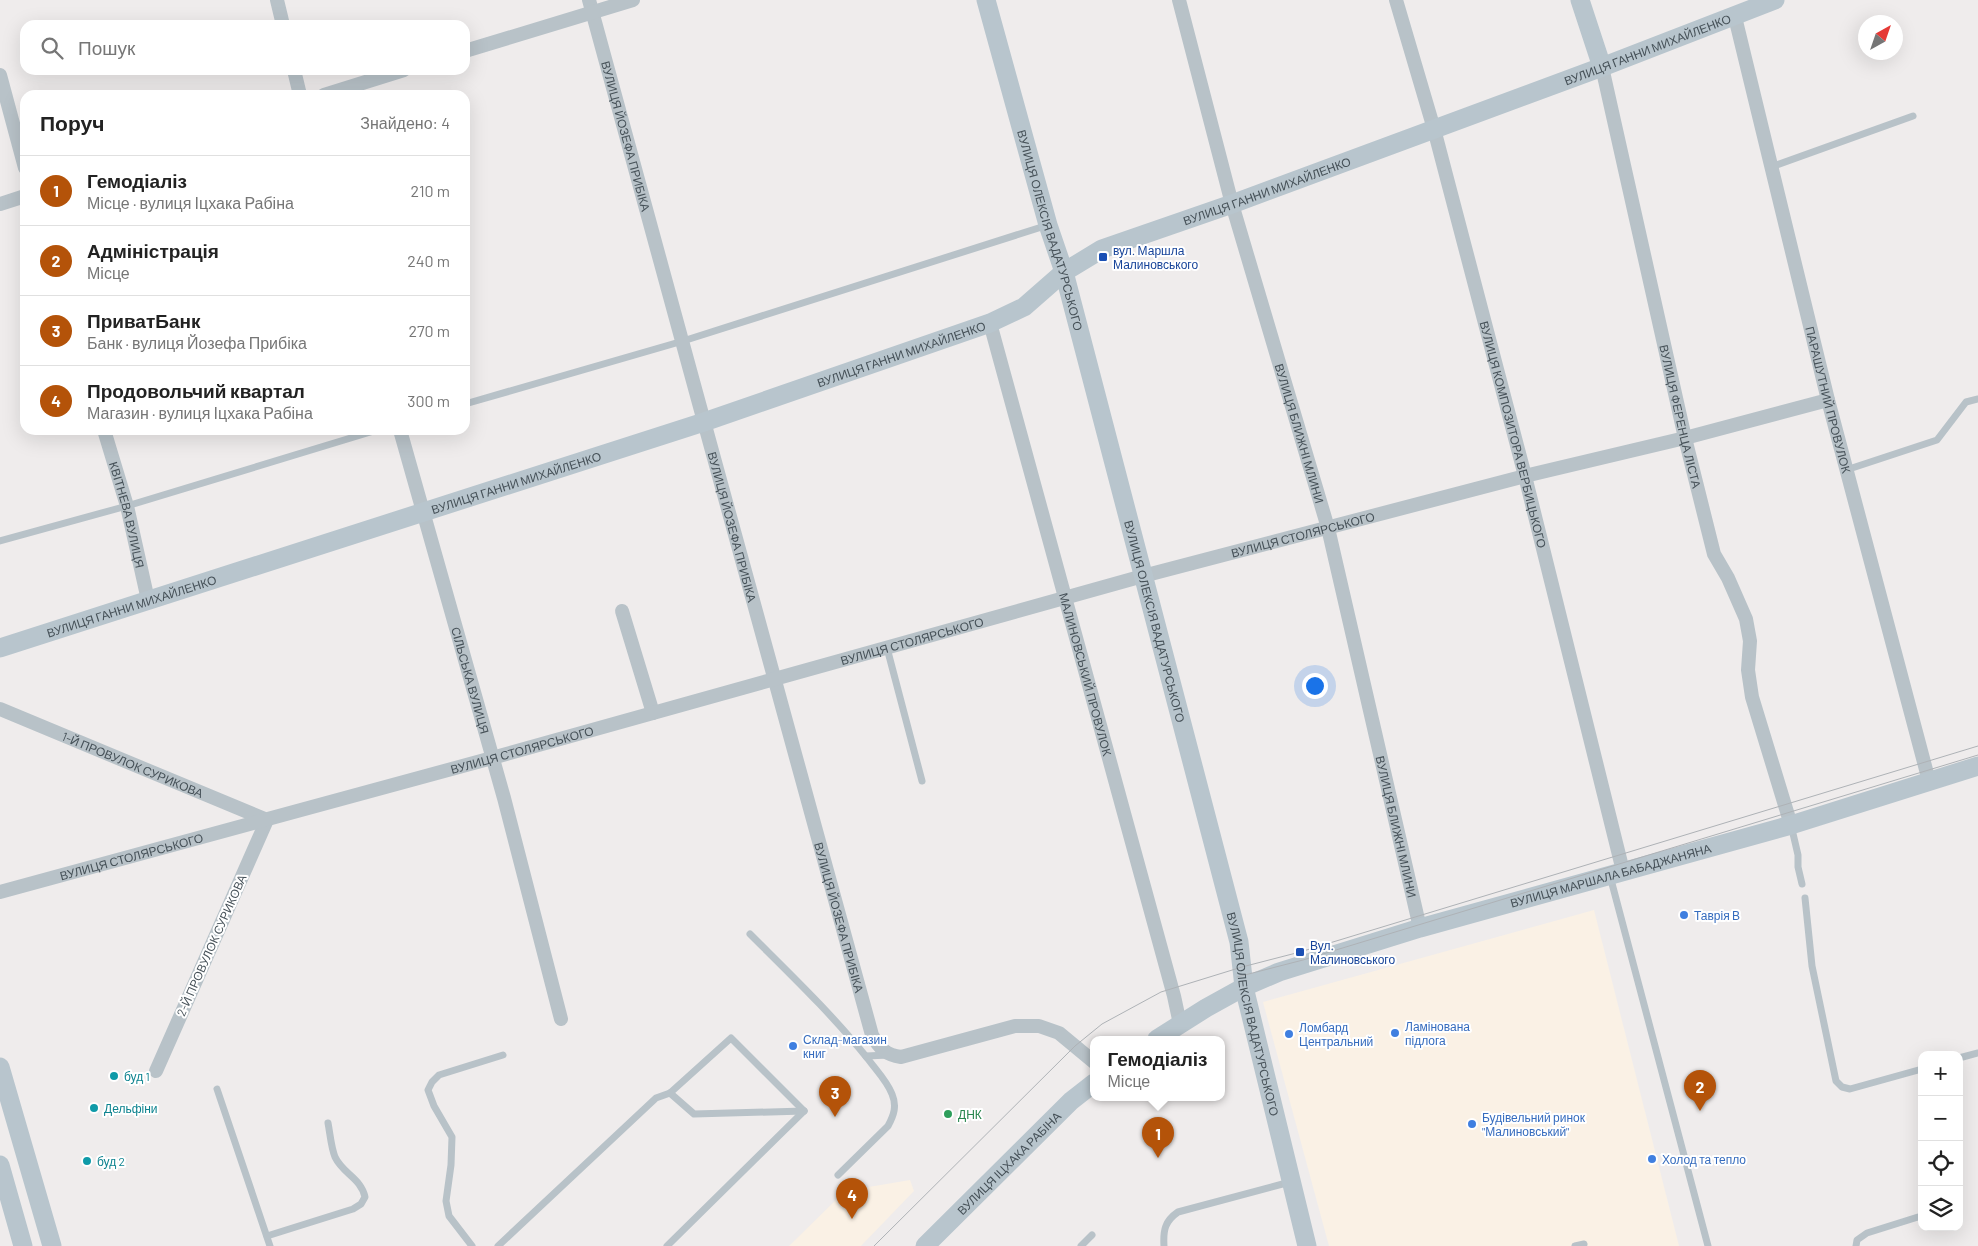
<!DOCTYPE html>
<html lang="uk">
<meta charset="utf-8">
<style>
:root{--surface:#fff;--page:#f6f6f6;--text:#222;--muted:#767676;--line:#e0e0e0;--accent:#b45309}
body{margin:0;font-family:Barlow,sans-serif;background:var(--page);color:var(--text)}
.controls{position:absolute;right:15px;bottom:15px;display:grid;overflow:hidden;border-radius:10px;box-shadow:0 5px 20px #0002}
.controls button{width:45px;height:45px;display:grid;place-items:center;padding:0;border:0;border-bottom:1px solid var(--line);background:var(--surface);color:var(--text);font:25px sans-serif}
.compass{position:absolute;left:1858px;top:15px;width:45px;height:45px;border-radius:50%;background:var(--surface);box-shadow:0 5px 20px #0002;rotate:40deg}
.you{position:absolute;left:1314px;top:685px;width:18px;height:18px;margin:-12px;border:4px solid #fff;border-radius:50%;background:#1a73e8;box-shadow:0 0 0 8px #1a73e833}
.badge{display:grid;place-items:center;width:32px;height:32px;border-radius:50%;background:var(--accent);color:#fff;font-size:16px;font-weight:700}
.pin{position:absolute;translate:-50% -41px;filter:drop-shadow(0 1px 2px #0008)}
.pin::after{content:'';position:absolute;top:26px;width:18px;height:15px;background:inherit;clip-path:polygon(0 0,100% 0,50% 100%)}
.popup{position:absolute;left:1090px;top:1036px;width:135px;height:65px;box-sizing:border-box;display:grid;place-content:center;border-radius:10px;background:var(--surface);filter:drop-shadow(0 1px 4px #0005);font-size:16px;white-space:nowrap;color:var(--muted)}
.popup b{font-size:19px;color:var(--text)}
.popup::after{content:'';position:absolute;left:50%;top:100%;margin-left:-10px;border:10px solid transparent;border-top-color:var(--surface)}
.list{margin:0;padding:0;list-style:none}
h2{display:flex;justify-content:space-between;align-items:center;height:65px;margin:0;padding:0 20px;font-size:21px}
h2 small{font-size:16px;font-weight:400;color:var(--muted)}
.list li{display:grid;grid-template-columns:32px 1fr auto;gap:15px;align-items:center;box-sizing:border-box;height:70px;padding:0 20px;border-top:1px solid var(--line)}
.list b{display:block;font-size:19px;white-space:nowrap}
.list p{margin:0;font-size:16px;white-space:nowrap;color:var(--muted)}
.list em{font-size:16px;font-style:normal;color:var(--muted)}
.icon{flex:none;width:28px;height:28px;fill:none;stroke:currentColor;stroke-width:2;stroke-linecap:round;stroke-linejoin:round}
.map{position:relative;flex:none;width:1978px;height:1246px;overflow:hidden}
.search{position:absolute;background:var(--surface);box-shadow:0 5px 20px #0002;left:20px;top:20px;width:450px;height:55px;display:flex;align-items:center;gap:12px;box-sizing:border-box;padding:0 18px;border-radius:15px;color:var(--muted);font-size:19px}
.panel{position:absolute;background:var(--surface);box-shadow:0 5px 20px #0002;left:20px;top:90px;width:450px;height:345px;border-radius:15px}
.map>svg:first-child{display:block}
.commercial{fill:#faf1e5}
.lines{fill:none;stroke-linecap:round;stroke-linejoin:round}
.lane{stroke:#b8c2c8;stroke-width:7}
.street{stroke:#b8c2c8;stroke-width:14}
.secondary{stroke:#b8c5cd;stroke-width:19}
.tram{stroke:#aeb2b6;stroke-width:1}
.transit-dot{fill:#1a4fb4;stroke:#fff;stroke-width:2}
.shop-dot{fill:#3f7fe0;stroke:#fff;stroke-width:2}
.culture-dot{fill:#0f9aa8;stroke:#fff;stroke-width:2}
.leisure-dot{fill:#2e9e5b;stroke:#fff;stroke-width:2}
.labels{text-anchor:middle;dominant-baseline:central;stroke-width:4;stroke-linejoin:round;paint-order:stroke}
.street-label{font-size:12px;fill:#465158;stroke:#fff}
.transit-label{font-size:12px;fill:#164399;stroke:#fff;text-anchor:start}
.shop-label{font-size:12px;fill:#366cbe;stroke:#fff;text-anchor:start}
.culture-label{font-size:12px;fill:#0d838f;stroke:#fff;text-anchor:start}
.leisure-label{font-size:12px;fill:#27864d;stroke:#fff;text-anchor:start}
</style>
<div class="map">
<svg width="1978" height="1246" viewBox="0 0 1978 1246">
<rect width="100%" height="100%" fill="#efecec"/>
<!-- commercial -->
<g class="commercial">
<polygon points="1594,910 1679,1246 1329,1246 1263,1002"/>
<polygon points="910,1180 914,1191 861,1246 789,1246 845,1191"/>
</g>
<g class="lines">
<!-- lane -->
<g class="lane">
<polyline points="1771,167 1913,116"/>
<polyline points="465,404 683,341 1048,225"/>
<polyline points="1846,470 1937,440 1966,402 1978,399"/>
<polyline points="0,541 127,506 377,430"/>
<polyline points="887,648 922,781"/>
<polyline points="1791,825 1798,855 1798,867 1802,884"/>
<polyline points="1610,876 1708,1246"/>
<polyline points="1805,898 1812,966 1836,1081 1842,1087 1850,1089 1922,1069"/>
<path d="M750,934C790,974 832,1014 868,1059C876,1070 887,1081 892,1094C897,1106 894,1115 888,1126L838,1175"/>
<polyline points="866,1056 889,1055"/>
<polyline points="1959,1058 1978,1053"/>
<polyline points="217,1089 270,1246"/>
<polyline points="670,1093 694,1114 804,1111"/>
<path d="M267,1236L353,1209L361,1204L365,1197C361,1178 343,1174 335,1157C331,1147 330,1133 328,1123"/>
<polyline points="472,1246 449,1216 446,1201 451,1165 452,1137 434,1106 428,1090 432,1082 439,1075 503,1055"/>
<polyline points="498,1246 656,1098 670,1093 731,1038 804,1111"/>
<polyline points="667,1246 804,1111"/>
<polyline points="1081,1246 1092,1235"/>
<path d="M1164,1246C1163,1230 1165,1221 1178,1212L1290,1182"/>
<polyline points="1575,1246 1584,1244"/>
<polyline points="1856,1246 1857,1240 1867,1233 1918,1217"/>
</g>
<!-- street -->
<g class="street">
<polyline points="277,0 283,25"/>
<path id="s1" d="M589,0C684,345 776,690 872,1035C879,1048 886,1055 901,1057L1015,1026H1039L1059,1033L1094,1062"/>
<path id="s2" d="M1179,0L1232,204L1328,528L1420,928"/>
<path id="s3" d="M1396,0L1434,129L1525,476L1623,871"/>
<path id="s4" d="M1735,17L1828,400L1929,781"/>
<polyline points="465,51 633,0"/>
<path id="s5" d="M1602,67L1685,438L1714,554L1728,578L1746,619L1750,641L1748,670L1752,697L1791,825"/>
<polyline points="294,70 300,95"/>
<polyline points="0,75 25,168"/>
<polyline points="324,95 404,70"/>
<polyline points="0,204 25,196"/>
<path id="s6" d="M990,323L1174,996L1180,1024"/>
<path id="s7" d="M104,430L127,506L148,600"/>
<path id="s8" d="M400,430L504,798L561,1019"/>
<polyline points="622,611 653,713"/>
<path id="s9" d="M0,709L267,820L156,1071"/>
<path id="s10" d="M0,892L492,758L1143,576L1525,476L1685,438L1828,400"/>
</g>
<!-- secondary -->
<g class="secondary">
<path id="s11" d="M986,0L1048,225L1064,272L1239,942L1244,987L1307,1246"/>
<polyline points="1580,0 1602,67"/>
<path id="s12" d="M0,648L704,422L990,323L1024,307L1064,272L1102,249L1232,204L1602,67L1775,0"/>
<path id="s13" d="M1157,1039L1206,1008L1244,987L1279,972L1420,928L1791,825L1978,766"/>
<polyline points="0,1067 52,1246"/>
<polyline points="0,1165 23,1246"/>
<path id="s14" d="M925,1246L1071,1101L1094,1083"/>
</g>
<!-- tram -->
<g class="tram">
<polyline points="1237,977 1303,960 1978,755"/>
<polyline points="874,1246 1075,1046 1102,1024 1161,992 1242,967 1300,952 1978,746"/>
</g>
</g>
<!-- markers -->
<g class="transit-dot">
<rect x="1098" y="252" width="10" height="10" rx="2.5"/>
<rect x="1295" y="947" width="10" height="10" rx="2.5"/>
</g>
<g class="shop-dot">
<circle cx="1684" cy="915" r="5"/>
<circle cx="1395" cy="1033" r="5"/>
<circle cx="1289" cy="1034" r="5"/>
<circle cx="793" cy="1046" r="5"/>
<circle cx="1472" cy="1124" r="5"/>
<circle cx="1652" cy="1159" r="5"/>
</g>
<g class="culture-dot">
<circle cx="114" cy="1076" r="5"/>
<circle cx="94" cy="1108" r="5"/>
<circle cx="87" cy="1161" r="5"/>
</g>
<circle class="leisure-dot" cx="948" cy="1114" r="5"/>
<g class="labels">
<!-- street labels -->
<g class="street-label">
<text stroke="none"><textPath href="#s12" startOffset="1758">ВУЛИЦЯ ГАННИ МИХАЙЛЕНКО</textPath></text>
<text stroke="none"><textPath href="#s1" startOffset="141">ВУЛИЦЯ ЙОЗЕФА ПРИБІКА</textPath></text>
<text stroke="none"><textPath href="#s12" startOffset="1352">ВУЛИЦЯ ГАННИ МИХАЙЛЕНКО</textPath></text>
<text stroke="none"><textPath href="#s11" startOffset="239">ВУЛИЦЯ ОЛЕКСІЯ ВАДАТУРСЬКОГО</textPath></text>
<text stroke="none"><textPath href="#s12" startOffset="948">ВУЛИЦЯ ГАННИ МИХАЙЛЕНКО</textPath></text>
<text stroke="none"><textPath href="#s4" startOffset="394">ПАРАШУТНИЙ ПРОВУЛОК</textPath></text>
<text stroke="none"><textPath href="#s5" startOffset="358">ВУЛИЦЯ ФЕРЕНЦА ЛІСТА</textPath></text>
<text stroke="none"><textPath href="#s2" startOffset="450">ВУЛИЦЯ БЛИЖНІ МЛИНИ</textPath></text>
<text stroke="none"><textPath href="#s3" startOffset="450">ВУЛИЦЯ КОМПОЗИТОРА ВЕРБИЦЬКОГО</textPath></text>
<text stroke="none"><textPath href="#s12" startOffset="542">ВУЛИЦЯ ГАННИ МИХАЙЛЕНКО</textPath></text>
<text stroke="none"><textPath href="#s7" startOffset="88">КВІТНЕВА ВУЛИЦЯ</textPath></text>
<text stroke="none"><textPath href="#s1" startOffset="546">ВУЛИЦЯ ЙОЗЕФА ПРИБІКА</textPath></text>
<text stroke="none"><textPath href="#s10" startOffset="1351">ВУЛИЦЯ СТОЛЯРСЬКОГО</textPath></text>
<text stroke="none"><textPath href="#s12" startOffset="138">ВУЛИЦЯ ГАННИ МИХАЙЛЕНКО</textPath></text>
<text stroke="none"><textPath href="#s11" startOffset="644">ВУЛИЦЯ ОЛЕКСІЯ ВАДАТУРСЬКОГО</textPath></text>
<text stroke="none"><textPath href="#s10" startOffset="946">ВУЛИЦЯ СТОЛЯРСЬКОГО</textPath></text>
<text stroke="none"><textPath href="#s6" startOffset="364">МАЛИНОВСЬКИЙ ПРОВУЛОК</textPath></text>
<text stroke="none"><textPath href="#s8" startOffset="260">СІЛЬСЬКА ВУЛИЦЯ</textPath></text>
<text stroke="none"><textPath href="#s10" startOffset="541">ВУЛИЦЯ СТОЛЯРСЬКОГО</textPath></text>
<text stroke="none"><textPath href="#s9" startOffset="144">1-Й ПРОВУЛОК СУРИКОВА</textPath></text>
<text stroke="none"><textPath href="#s2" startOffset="855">ВУЛИЦЯ БЛИЖНІ МЛИНИ</textPath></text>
<text stroke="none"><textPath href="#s10" startOffset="136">ВУЛИЦЯ СТОЛЯРСЬКОГО</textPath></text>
<text stroke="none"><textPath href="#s13" startOffset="485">ВУЛИЦЯ МАРШАЛА БАБАДЖАНЯНА</textPath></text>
<text stroke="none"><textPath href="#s1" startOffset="951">ВУЛИЦЯ ЙОЗЕФА ПРИБІКА</textPath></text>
<text transform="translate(211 945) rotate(-66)">2-Й ПРОВУЛОК СУРИКОВА</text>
<text stroke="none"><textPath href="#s11" startOffset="1049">ВУЛИЦЯ ОЛЕКСІЯ ВАДАТУРСЬКОГО</textPath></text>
<text stroke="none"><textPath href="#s14" startOffset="118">ВУЛИЦЯ ІЦХАКА РАБІНА</textPath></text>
</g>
<!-- transit labels -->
<g class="transit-label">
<text x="1113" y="250">вул. Маршла<tspan x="1113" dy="14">Малиновського</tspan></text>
<text x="1310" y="945">Вул.<tspan x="1310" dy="14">Малиновського</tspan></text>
</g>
<!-- shop labels -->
<g class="shop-label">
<text x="1694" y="915">Таврія В</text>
<text x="1405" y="1026">Ламінована<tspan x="1405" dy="14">підлога</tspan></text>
<text x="1299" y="1027">Ломбард<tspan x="1299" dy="14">Центральний</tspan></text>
<text x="803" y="1039">Склад-магазин<tspan x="803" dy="14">книг</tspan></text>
<text x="1482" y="1117">Будівельний ринок<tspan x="1482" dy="14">"Малиновський"</tspan></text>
<text x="1662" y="1159">Холод та тепло</text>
</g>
<!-- culture labels -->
<g class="culture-label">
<text x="124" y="1076">буд 1</text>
<text x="104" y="1108">Дельфіни</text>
<text x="97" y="1161">буд 2</text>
</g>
<!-- leisure labels -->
<g class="leisure-label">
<text x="958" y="1114">ДНК</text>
</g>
</g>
</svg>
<div class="controls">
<button>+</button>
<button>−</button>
<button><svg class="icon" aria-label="locate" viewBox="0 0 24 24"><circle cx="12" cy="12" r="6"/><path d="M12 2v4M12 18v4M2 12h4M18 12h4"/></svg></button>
<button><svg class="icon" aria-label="layers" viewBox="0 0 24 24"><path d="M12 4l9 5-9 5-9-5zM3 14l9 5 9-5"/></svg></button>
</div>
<svg class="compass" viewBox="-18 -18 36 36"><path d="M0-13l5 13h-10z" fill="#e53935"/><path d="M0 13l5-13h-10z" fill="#767676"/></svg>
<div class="you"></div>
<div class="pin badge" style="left:1158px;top:1158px">1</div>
<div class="popup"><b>Гемодіаліз</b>Місце</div>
<div class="pin badge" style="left:1700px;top:1111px">2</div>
<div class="pin badge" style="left:835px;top:1117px">3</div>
<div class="pin badge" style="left:852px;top:1219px">4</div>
<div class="search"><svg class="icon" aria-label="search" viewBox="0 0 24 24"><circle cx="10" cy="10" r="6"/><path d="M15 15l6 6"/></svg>Пошук</div>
<section class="panel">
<h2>Поруч<small>Знайдено: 4</small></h2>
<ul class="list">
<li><span class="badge">1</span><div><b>Гемодіаліз</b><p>Місце · вулиця Іцхака Рабіна</p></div><em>210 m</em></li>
<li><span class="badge">2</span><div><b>Адміністрація</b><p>Місце</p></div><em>240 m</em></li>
<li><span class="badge">3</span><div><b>ПриватБанк</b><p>Банк · вулиця Йозефа Прибіка</p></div><em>270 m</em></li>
<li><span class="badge">4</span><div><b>Продовольчий квартал</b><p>Магазин · вулиця Іцхака Рабіна</p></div><em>300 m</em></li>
</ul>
</section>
</div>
